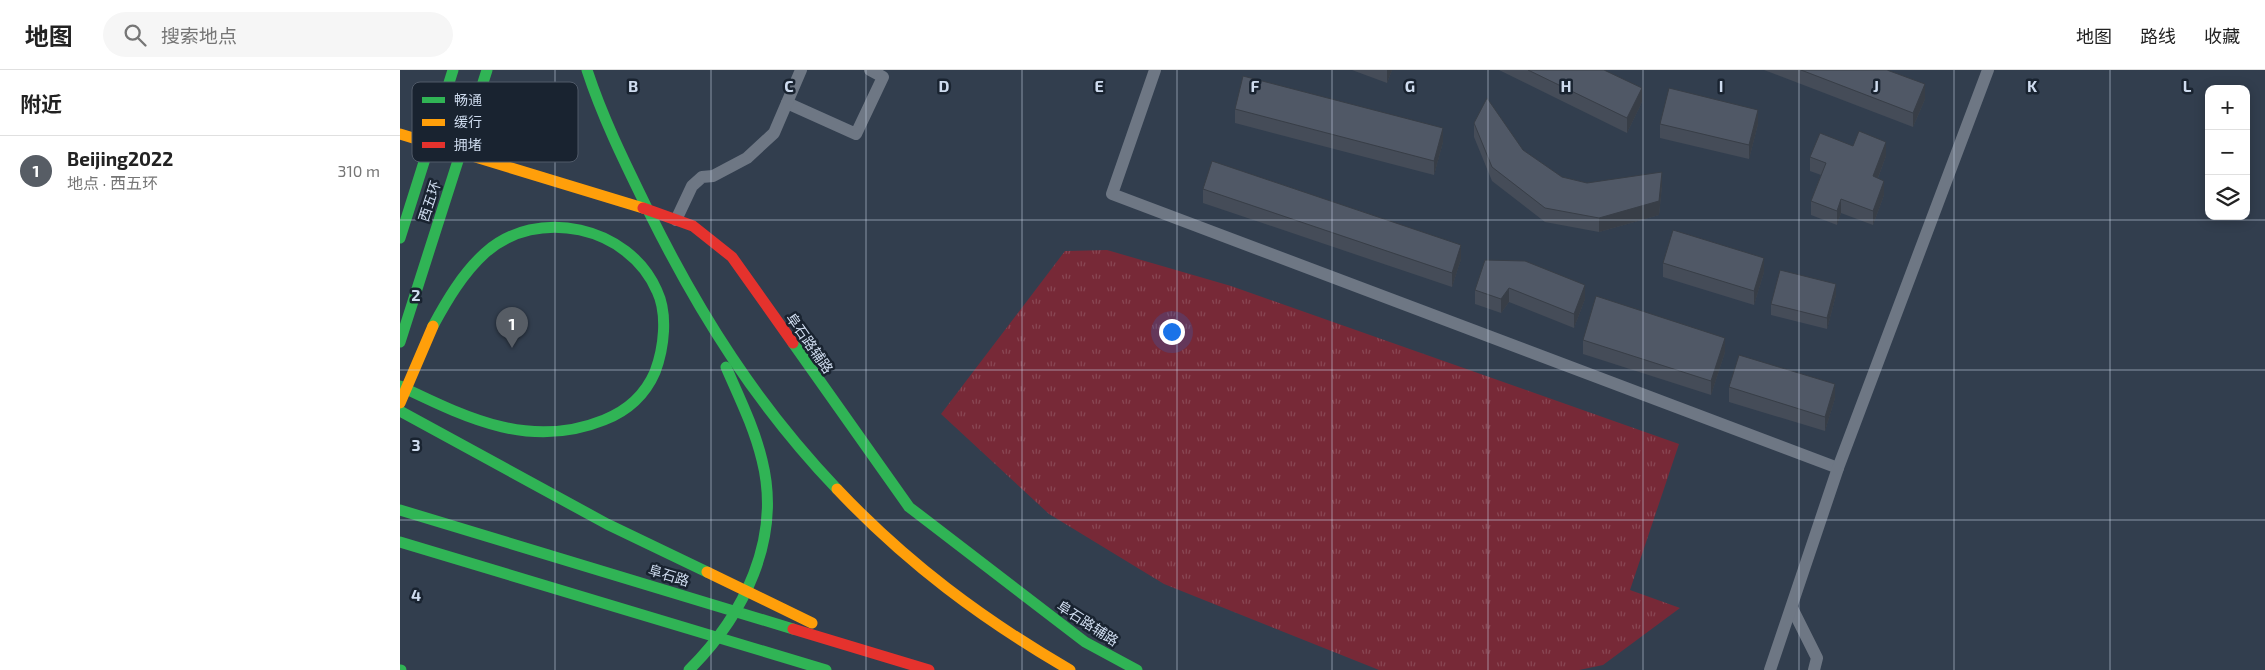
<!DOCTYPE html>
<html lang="zh">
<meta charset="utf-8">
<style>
:root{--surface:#fff;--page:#f6f6f6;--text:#222;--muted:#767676;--line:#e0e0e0;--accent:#575d65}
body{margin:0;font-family:"Exo 2","Noto Sans SC",sans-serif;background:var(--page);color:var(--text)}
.controls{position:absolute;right:15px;top:15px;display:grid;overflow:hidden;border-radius:10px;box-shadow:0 2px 12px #0003}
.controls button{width:45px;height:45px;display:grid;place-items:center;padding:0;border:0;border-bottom:1px solid var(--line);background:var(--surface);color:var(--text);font:25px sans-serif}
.you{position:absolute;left:771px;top:261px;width:18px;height:18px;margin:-12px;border:4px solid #fff;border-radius:50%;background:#1a73e8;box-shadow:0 0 0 8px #1a73e833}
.badge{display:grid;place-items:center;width:32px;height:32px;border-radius:50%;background:var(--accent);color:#fff;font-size:16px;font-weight:700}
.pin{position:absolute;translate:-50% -41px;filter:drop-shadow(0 1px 2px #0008)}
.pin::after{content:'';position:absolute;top:26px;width:18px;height:15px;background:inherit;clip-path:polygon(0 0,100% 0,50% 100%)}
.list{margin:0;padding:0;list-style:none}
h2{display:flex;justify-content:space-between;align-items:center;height:65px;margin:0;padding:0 20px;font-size:21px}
h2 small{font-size:16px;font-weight:400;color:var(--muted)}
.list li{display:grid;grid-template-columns:32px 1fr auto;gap:15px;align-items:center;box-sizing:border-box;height:70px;padding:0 20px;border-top:1px solid var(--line)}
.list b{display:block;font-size:19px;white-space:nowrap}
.list p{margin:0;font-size:16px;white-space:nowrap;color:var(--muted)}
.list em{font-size:16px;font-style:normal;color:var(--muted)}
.icon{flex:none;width:28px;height:28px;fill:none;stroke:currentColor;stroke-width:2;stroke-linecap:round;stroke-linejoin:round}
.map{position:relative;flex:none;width:1865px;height:600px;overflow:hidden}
header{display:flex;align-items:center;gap:30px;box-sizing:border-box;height:70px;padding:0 25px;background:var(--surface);border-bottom:1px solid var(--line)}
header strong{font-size:24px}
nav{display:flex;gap:28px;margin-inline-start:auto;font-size:18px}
.search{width:350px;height:45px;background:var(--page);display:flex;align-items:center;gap:12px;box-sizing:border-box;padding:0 18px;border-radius:28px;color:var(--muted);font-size:19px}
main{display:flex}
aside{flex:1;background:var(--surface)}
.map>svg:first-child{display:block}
.grass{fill:url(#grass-tufts)}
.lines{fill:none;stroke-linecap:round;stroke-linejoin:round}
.street{stroke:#6e7784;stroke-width:12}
.fast{stroke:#30b455;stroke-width:11}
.slow{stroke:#ff9f0a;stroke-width:11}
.jam{stroke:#e5322d;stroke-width:11}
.wall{fill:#454c58}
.shaded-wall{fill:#383e47}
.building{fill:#505866;stroke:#383e47}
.grid{fill:none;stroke:#cfdcef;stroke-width:1;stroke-opacity:0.55}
.labels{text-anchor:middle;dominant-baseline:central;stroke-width:5;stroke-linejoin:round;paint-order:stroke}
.street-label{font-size:14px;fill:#cfdcef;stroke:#192330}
.key{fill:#192330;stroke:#505a69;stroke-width:1}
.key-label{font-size:14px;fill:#cfdcef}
.grid-label{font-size:16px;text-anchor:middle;font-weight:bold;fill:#cfdcef;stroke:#192330;stroke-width:5;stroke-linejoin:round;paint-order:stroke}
</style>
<header>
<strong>地图</strong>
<div class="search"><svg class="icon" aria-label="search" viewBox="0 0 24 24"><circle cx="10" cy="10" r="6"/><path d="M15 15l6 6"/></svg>搜索地点</div>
<nav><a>地图</a><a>路线</a><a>收藏</a></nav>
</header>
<main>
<aside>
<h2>附近<small></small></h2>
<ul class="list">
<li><span class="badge">1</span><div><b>Beijing2022</b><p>地点 · 西五环</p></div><em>310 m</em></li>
</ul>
</aside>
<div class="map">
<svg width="1865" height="600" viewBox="0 0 1865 600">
<defs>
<pattern id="grass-tufts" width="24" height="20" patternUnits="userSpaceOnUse" patternTransform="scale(1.25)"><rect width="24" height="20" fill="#772937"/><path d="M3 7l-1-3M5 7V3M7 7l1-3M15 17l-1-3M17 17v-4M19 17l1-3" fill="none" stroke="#894754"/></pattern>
</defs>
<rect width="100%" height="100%" fill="#323e4e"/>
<!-- grass -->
<polygon class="grass" points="707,180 831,216 1279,374 1230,520 1280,538 1203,595 1179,600 979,600 764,514 649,444 541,344 665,181"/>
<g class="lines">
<!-- street -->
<g class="street">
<polyline points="755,0 712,124 1438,398"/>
<polyline points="387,33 456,64 483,7 470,0"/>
<polyline points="276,150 292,116 302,107 313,106 347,88 374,63 401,0"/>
<polyline points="1392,538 1417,588 1414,600"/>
<polyline points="1370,600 1438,398 1588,0"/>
</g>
<!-- fast -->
<g class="fast">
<path d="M187,0C203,49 226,95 249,142C300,245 357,335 437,419"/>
<polyline points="0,168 53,0"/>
<polyline points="0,272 87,0"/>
<polyline points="393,273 509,437 685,572 737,600"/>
<path d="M0,316C67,348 130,380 204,350C227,341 245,325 255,302C264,278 268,244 257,221C229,156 137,136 85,183C63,203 47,230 33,256"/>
<polyline points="0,341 207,454 307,502"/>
<polyline points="0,440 393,559"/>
<polyline points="0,472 426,600"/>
<polyline points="0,600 1,600"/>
<path d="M289,600C344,545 382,469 362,390C354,357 339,327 326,297"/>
</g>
<!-- slow -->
<g class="slow">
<polyline points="0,64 243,138"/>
<polyline points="0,333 33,256"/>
<path d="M437,419C507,493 582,549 670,600"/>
<polyline points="307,502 412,553"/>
</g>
<!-- jam -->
<g class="jam">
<polyline points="243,138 293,156 332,187 393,273"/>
<polyline points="393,559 529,600"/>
</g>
</g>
<!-- wall -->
<g class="wall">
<polygon points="952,0 992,0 987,13"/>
<polygon points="1099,0 1204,0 1242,32 1227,63"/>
<polygon points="1364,0 1487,0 1525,29 1513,57"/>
<polygon points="835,39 1043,72 1034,105 835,53"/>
<polygon points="1074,53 1123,80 1162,107 1187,113 1262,116 1259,145 1199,162 1145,152 1092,111 1074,67"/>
<polygon points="1260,54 1358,54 1349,89 1260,68"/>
<polygon points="1453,76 1486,86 1478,108 1484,125 1473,155 1441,143 1437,155 1411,145 1411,131 1421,105 1410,101 1410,87"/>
<polygon points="803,119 1061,189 1052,217 803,133"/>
<polygon points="1085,190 1185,229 1174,258 1109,232 1101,243 1075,234 1075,220"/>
<polygon points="1263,193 1364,202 1354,235 1263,207"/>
<polygon points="1436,225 1427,259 1371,245 1371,234"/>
<polygon points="1183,270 1325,282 1311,325 1183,284"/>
<polygon points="1329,317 1435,328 1425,361 1329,332"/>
</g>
<!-- shaded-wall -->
<g class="shaded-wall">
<polygon points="987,0 992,0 987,13"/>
<polygon points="1525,14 1525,29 1513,57 1513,43"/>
<polygon points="1242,18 1242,32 1227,63 1227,48"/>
<polygon points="1358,40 1358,54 1349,89 1349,75"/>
<polygon points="1043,58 1043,72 1034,105 1034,91"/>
<polygon points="1486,72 1486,86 1473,121 1473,106"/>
<polygon points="1262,102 1262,116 1259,145 1199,162 1199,148"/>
<polygon points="1484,111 1484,125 1473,155 1473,141"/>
<polygon points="1441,129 1441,143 1437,155 1437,141"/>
<polygon points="1061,175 1061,189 1052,217 1052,203"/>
<polygon points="1364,188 1364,202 1354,235 1354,221"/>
<polygon points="1436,214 1436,225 1427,259 1427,248"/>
<polygon points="1185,215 1185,229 1174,258 1174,244"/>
<polygon points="1109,218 1109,232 1101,243 1101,229"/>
<polygon points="1325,268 1325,282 1311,325 1311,311"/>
<polygon points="1435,314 1435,328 1425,361 1425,347"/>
</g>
<!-- building -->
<g class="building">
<polygon points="1128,0 1204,0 1242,18 1227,48"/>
<polygon points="1401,0 1487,0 1525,14 1513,43"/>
<polygon points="843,6 1043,58 1034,91 835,39"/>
<polygon points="1269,18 1358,40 1349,75 1260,54"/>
<polygon points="1087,28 1123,80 1162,107 1187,113 1262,102 1259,131 1199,148 1145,138 1092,97 1074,53"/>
<polygon points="1459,61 1486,72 1473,106 1484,111 1473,141 1441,129 1437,141 1411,131 1426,93 1410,87 1420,63 1453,76"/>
<polygon points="812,91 1061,175 1052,203 803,119"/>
<polygon points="1273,160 1364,188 1354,221 1263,193"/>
<polygon points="1085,190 1125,191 1185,215 1174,244 1109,218 1101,229 1075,220"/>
<polygon points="1380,200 1436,214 1427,248 1371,234"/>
<polygon points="1196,226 1325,268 1311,311 1183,270"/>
<polygon points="1339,285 1435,314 1425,347 1329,317"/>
</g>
<!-- grid -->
<path class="grid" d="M155,0V600M311,0V600M466,0V600M622,0V600M777,0V600M932,0V600M1088,0V600M1243,0V600M1399,0V600M1554,0V600M1710,0V600M0,150H1865M0,300H1865M0,450H1865"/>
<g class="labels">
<!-- street labels -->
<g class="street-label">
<text transform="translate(29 131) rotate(-72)">西五环</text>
<text transform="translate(410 273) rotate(55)">阜石路辅路</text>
<text transform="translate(269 505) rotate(17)">阜石路</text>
<text transform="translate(688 553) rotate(33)">阜石路辅路</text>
</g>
</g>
<!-- legend -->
<rect x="12" y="12" width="166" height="80" rx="8" class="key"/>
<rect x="22" y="27" width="23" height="6" fill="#30b455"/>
<rect x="22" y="49" width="23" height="7" fill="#ff9f0a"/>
<rect x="22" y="72" width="23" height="6" fill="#e5322d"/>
<g class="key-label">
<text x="54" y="35">畅通</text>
<text x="54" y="57">缓行</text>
<text x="54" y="80">拥堵</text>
</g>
<g class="grid-label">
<text x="233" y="22">B</text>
<text x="389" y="22">C</text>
<text x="544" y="22">D</text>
<text x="699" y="22">E</text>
<text x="855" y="22">F</text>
<text x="1010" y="22">G</text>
<text x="1166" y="22">H</text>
<text x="1321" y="22">I</text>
<text x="1476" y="22">J</text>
<text x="1632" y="22">K</text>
<text x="1787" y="22">L</text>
<text x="16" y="231">2</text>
<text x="16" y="381">3</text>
<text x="16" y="531">4</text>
</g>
</svg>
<div class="controls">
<button>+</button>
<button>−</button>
<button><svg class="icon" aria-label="layers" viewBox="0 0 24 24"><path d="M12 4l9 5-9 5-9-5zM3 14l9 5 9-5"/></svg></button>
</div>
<div class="you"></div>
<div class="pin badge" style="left:112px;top:278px">1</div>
</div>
</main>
